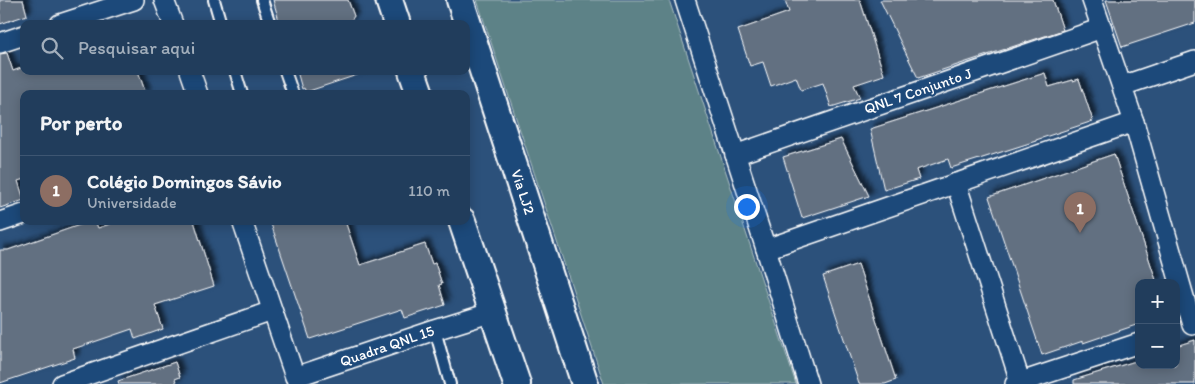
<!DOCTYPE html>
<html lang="pt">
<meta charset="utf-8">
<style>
:root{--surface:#213d5c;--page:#2d4865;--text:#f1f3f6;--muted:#a2aebb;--line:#3e5672;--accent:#ffd166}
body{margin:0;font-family:Itim,sans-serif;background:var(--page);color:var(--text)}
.controls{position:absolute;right:15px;bottom:15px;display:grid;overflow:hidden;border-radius:10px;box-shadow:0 2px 12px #0003}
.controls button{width:45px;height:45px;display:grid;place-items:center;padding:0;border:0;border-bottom:1px solid var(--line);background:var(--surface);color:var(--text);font:25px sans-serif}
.you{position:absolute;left:746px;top:206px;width:18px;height:18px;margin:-12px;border:4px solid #fff;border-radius:50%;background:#1a73e8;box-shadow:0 0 0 8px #1a73e833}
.badge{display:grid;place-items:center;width:32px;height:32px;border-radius:50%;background:var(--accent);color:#fff;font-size:16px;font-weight:700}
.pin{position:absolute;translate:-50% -41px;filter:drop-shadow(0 1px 2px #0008)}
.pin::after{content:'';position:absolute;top:26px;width:18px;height:15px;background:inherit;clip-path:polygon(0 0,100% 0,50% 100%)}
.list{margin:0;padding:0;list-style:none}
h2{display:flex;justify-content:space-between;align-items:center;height:65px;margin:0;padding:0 20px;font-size:21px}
h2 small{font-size:16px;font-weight:400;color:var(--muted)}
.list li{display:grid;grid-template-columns:32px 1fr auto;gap:15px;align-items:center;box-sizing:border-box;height:70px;padding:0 20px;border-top:1px solid var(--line)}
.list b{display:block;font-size:19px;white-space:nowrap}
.list p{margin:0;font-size:16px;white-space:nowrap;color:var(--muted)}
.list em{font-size:16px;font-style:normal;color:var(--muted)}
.icon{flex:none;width:28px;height:28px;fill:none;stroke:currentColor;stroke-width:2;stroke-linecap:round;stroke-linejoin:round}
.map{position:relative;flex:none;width:1195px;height:384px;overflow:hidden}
.search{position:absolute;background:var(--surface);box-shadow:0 2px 12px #0003;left:20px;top:20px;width:450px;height:55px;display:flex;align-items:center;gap:12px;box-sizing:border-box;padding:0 18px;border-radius:10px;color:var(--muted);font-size:19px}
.panel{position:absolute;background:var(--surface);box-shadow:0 2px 12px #0003;left:20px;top:90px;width:450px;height:135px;border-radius:10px}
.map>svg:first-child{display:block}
.green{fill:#5d8287;stroke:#aec0c3}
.building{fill:#626f81;stroke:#fff;filter:url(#shadow)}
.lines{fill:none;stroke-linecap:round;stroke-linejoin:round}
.service-casing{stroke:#fff;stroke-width:14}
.minor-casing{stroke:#fff;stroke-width:22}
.secondary-casing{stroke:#fff;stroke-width:30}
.service{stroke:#1f4a7a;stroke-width:10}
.minor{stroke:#1f4a7a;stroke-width:19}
.secondary{stroke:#1f4a7a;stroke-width:26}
.labels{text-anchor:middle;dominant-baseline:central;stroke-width:4.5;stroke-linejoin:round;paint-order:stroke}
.street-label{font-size:15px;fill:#fff;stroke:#1f4a7a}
</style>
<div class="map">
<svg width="1195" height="384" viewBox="0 0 1195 384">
<defs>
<filter id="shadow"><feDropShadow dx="4.5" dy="-4.5" stdDeviation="2.5" flood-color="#0009"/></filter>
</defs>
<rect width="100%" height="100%" fill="#2c517b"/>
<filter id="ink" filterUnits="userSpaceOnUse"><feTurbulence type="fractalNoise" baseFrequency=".02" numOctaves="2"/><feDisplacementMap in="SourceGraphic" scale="10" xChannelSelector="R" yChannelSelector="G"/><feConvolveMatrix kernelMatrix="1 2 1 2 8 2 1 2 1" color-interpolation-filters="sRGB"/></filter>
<g filter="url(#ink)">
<!-- green -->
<polygon class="green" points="477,0 669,0 796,384 604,384"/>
<!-- building -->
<g class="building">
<polygon points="0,0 23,0 27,15 0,24"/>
<polygon points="273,0 348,0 354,16 349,24 280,24"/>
<polygon points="785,0 860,0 884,75 854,85 860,98 831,107 823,83 801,90 796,77 771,86 763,62 750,66 738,30 789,12"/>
<polygon points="880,0 1053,0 1063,30 918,78"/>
<polygon points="1106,0 1195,0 1195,23 1122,47"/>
<polygon points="7,53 13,71 24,67 24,71 138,71 146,94 24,94 24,179 18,181 24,200 0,208 0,54"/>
<polygon points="297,71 359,71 360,74 306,92 304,88 302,89"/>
<polygon points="1045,73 1049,87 1073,80 1073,81 1079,79 1093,121 1036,140 1036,141 951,168 948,159 916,170 919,179 884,190 870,129"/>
<polygon points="841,139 869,196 802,218 783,157"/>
<polygon points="1114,154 1157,283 1139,283 1139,324 1083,343 1083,341 1042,355 989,197"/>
<polygon points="91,221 95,221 98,228 119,221 194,221 214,286 155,305 163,329 135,339 132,329 88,344 73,349 75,358 0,383 0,250 8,250"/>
<polygon points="270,221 345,221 360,265 425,244 432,264 435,263 442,284 439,285 445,305 405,318 402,309 310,339"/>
<polygon points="858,264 896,380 885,384 859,384 823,276"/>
<polygon points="1195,340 1195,384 1074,384 1074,380 1139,360 1139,365 1176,365 1176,346"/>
<polygon points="175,362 180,377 175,379 177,384 119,384 118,381"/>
</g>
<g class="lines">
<defs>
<g id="service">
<polyline points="214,0 221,24"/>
<polyline points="262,0 270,24"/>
<polyline points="235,71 242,94"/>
<polyline points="285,71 293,94"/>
<polyline points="435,330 450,384"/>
</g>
<g id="minor">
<polyline points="164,0 173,24"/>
<polyline points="685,0 766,249 808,384"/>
<polyline points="1092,0 1134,122 1192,325"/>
<polyline points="60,24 134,0"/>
<polyline points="0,43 24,35"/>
<polyline points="190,71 198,94"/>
<polyline points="1122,86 1195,61"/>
<polyline points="735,155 1102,28"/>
<polyline points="956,183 1021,384"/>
<polyline points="242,221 295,377 435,330 493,312"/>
<polyline points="0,222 24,214"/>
<polyline points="766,249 1134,122"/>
<polyline points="62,384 272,311"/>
<polyline points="1015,384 1139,343"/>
</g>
<g id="secondary">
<polyline points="389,0 397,24"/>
<polyline points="460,0 585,384"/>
<polyline points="412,71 420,94"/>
<polyline points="462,221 517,384"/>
</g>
</defs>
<!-- service casing -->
<use href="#service" class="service-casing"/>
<!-- minor casing -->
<use href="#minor" class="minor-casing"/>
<!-- secondary casing -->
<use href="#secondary" class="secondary-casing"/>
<!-- service -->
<use href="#service" class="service"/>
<!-- minor -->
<use href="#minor" class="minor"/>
<!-- secondary -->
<use href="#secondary" class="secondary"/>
</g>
</g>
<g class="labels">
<!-- street labels -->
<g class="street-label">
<text transform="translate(918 91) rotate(-19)">QNL 7 Conjunto J</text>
<text transform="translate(523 192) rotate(72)">Via LJ2</text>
<text transform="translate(387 346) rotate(-19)">Quadra QNL 15</text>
</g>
</g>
</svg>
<div class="controls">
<button>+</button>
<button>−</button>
</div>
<div class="you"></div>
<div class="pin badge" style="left:1080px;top:233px;background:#8d6e63">1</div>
<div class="search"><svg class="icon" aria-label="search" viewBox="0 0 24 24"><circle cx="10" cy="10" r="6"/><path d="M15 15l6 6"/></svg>Pesquisar aqui</div>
<section class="panel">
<h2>Por perto<small></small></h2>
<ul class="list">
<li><span class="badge" style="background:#8d6e63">1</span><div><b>Colégio Domingos Sávio</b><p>Universidade</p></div><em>110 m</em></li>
</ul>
</section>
</div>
